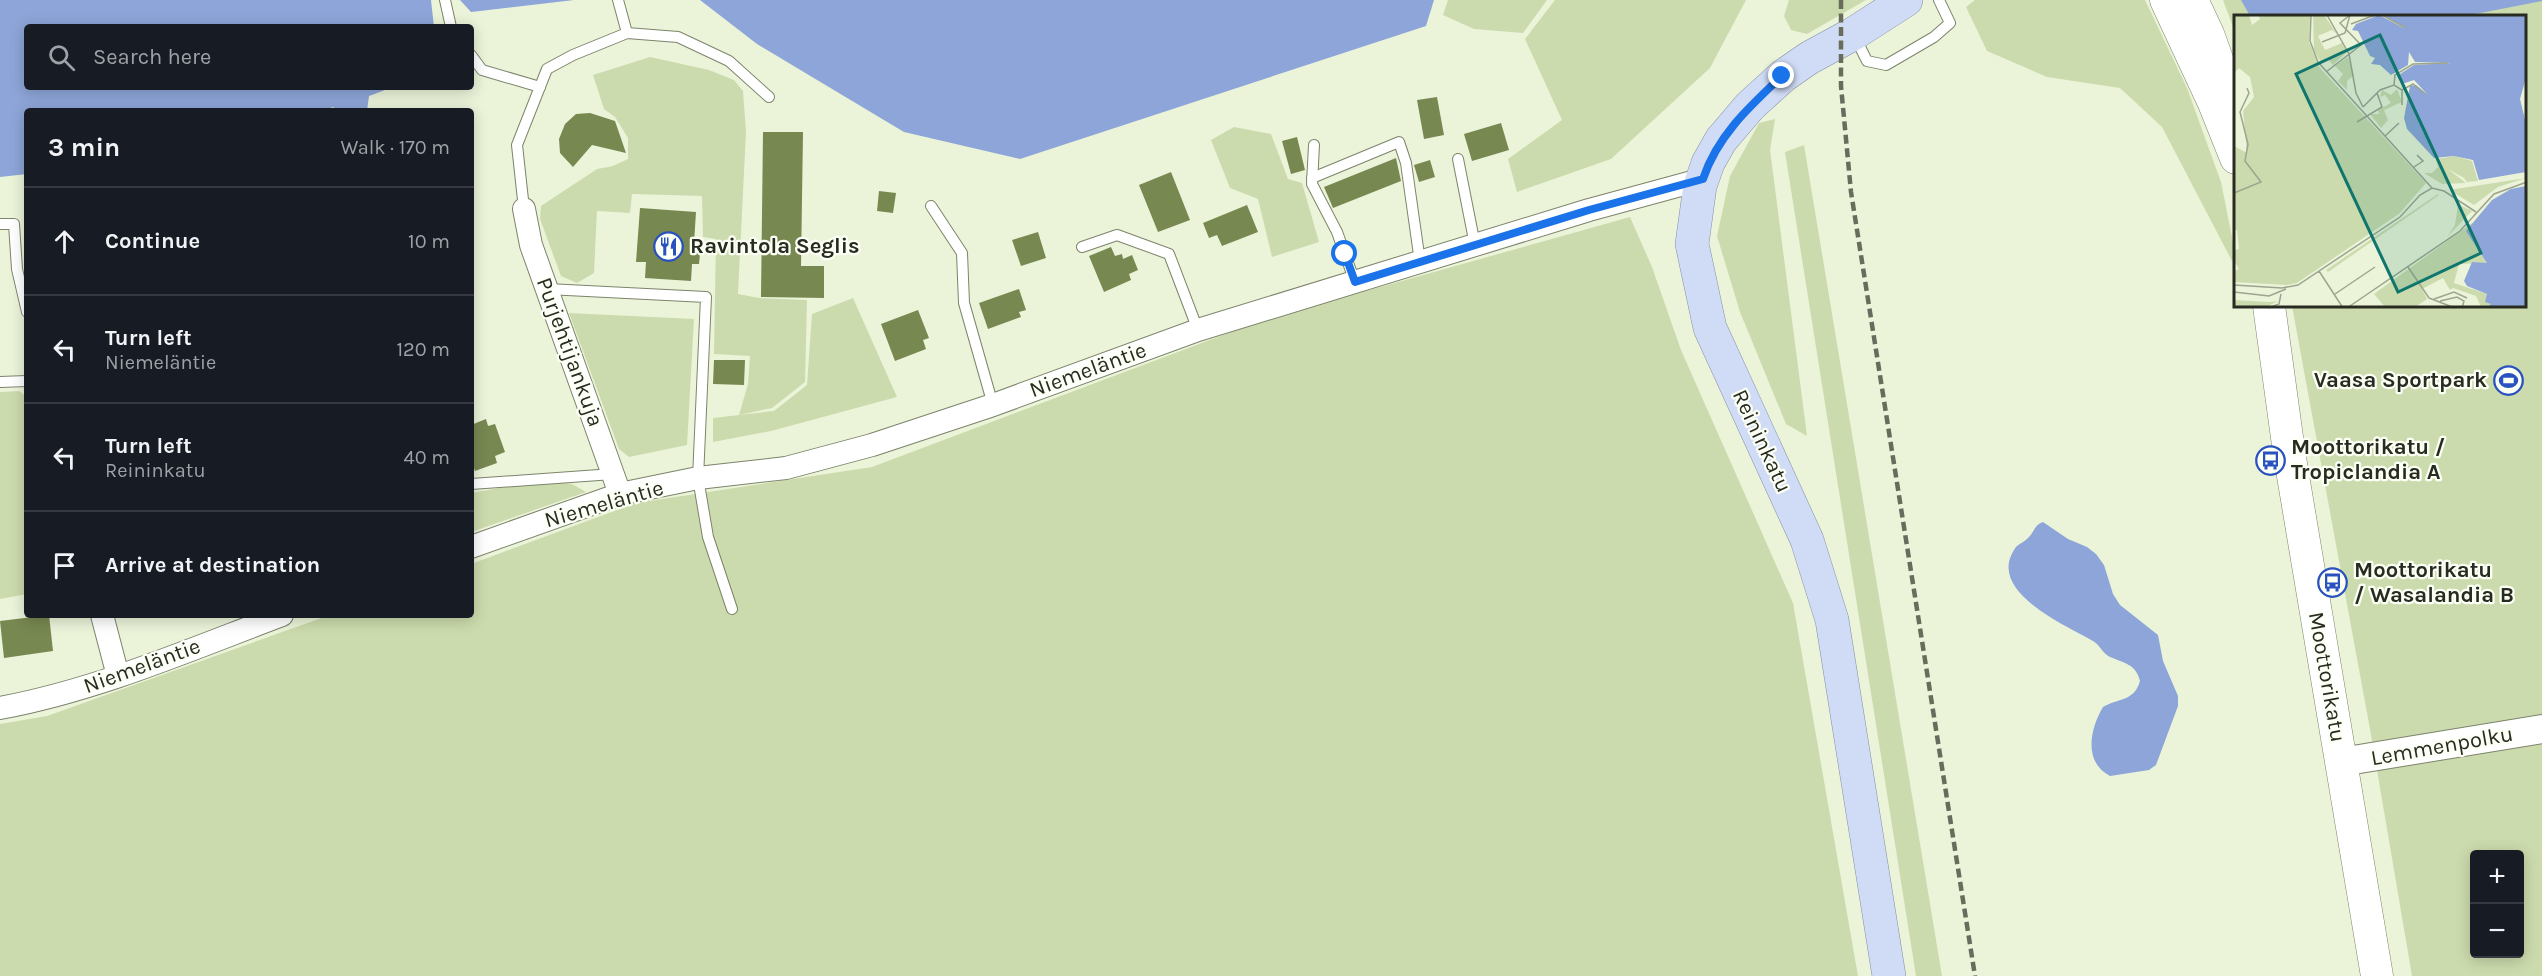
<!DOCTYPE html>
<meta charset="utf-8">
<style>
:root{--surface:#171b24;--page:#20242c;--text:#f1f3f6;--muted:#9ea1a6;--line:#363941}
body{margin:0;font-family:Karla,sans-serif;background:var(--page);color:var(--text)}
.controls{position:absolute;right:18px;bottom:18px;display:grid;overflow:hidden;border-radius:6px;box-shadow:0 3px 15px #0003}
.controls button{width:54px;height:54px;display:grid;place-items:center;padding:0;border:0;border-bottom:2px solid var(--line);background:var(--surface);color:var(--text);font:30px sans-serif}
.stop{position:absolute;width:18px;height:18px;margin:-14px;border:4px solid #1a73e8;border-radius:50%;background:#fff}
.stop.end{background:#1a73e8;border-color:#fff;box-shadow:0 2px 6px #0008}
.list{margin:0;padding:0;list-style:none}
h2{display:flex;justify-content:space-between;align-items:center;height:78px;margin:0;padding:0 24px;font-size:26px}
h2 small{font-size:20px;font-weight:400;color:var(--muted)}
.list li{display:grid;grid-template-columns:39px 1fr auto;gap:18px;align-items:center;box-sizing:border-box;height:108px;padding:0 24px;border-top:2px solid var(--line)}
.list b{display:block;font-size:22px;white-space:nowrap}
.list p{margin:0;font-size:20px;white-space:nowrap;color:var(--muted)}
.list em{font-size:20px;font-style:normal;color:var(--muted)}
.icon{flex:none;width:33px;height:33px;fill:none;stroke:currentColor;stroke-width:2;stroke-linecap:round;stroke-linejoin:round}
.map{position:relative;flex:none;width:2542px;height:976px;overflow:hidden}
.search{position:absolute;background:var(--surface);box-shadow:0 3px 15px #0003;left:24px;top:24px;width:450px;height:66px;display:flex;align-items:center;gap:15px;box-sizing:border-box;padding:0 21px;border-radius:6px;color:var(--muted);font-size:22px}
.panel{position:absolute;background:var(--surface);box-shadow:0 3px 15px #0003;left:24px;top:108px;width:450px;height:510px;border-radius:6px}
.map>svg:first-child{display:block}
.green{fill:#ccdbad;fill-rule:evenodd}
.water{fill:#8da5d8}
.building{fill:#788851}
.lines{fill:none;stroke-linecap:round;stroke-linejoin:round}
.service-casing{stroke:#7c846b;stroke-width:12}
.minor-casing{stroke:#7c846b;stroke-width:24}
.tertiary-casing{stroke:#7c846b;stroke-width:30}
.secondary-casing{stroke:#7c846b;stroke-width:33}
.primary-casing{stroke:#818ea6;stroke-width:34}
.service{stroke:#fff;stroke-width:10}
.minor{stroke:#fff;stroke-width:22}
.tertiary{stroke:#fff;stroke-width:28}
.secondary{stroke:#fff;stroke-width:32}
.primary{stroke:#d0dcf5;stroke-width:33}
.rail{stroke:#676c5d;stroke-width:4.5;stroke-dasharray:9 4.5;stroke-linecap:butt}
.route{stroke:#1a73e8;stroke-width:8}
.labels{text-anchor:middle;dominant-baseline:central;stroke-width:4.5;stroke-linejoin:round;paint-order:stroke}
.poi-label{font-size:22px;font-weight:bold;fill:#282b21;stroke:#fbfff4;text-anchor:start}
.street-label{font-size:22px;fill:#282b21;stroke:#fbfff4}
.inset-road{fill:none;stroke:#9da48f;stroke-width:1.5}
.view{fill:#0f766e;fill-opacity:0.15;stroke:#0f766e;stroke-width:3}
.inset-edge{fill:none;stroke:#282b21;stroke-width:3}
</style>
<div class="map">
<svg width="2542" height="976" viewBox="0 0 2542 976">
<rect width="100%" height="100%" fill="#ebf4d9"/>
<!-- green -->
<g class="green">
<polygon points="1448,0 1547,0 1523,33 1474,29 1443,15"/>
<polygon points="1555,0 1746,0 1710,68 1611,159 1517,192 1508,159 1562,120 1525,39"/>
<polygon points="1789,0 1866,0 1807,34 1791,30 1784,16"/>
<polygon points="1975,0 2145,0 2187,88 2221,182 2236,257 2232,261 2162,127 2120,88 2047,77 1987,51 1966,7"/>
<path d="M2223,0H2542V976H2412L2370,729L2292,306H2526V16H2236V35ZM2474,854H2520V954H2474Z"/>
<polygon points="650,57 709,70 734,80 743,91 746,132 738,294 759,298 807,300 805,382 772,408 739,415 774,411 807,385 812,314 853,298 897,397 771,431 713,442 713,418 739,415 748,384 750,356 714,354 716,239 703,237 702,196 632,194 630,213 597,211 594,273 577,283 561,276 540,219 541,206 597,169 613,166 628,159 628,138 615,117 604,109 593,75"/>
<polygon points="1775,119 1770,150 1807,436 1786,424 1740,312 1717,236 1730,176 1759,123"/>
<polygon points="1234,127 1271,134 1288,179 1302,183 1319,242 1272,257 1258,199 1230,188 1211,140"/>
<polygon points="1804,145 1942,976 1916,976 1785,152"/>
<polygon points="1630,217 1652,267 1681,350 1793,603 1858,976 0,976 0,724 47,716 330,615 471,615 471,564 636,503 872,467 1263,320"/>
<polygon points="569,313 694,319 687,445 629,457 619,449"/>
<polygon points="19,391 27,397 27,594 0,599 0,392"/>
<polygon points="544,480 572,484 586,492 471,532 471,493"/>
</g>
<!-- water -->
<g class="water">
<polygon points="0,0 431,0 434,27 27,27 27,87 393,87 369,96 367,111 338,111 333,107 324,111 27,111 27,174 0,177"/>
<polygon points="460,0 574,0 471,12"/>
<polygon points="700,0 1434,0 1426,26 1020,159 904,132 757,44"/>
<polygon points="2241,0 2542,0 2542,1 2465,16 2250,16"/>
<path d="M2043,522L2068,539L2087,547L2096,554L2104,565L2113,594L2120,605L2158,635L2163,661L2178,696V706L2156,765L2149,770L2110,776C2083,762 2090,729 2103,707C2118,698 2134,702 2140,681C2136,664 2124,663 2110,657C2103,654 2100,645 2093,641C2067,626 1987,592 2014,550C2017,544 2023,543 2028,538C2034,533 2034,525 2043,522Z"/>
</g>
<!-- building -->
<g class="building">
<polygon points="1437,97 1444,135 1424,139 1417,100"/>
<polygon points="590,113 615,121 626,153 592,145 573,167 560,153 559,139 565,124 576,114"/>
<polygon points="1501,123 1509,150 1472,161 1464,134"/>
<polygon points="763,132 803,132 801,266 824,266 824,298 761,297"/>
<polygon points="1297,137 1305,170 1291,174 1282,141"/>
<polygon points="1396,158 1401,181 1333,208 1324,187"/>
<polygon points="1430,160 1435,177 1419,182 1414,165"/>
<polygon points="1171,172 1190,220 1158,232 1139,185"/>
<polygon points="879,191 896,193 893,213 877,211"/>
<polygon points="1247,205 1258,232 1222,246 1217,235 1209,238 1203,223"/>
<polygon points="640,208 696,212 694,243 701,244 699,264 692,264 691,281 645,278 646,262 636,262"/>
<polygon points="1038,232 1046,258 1021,266 1012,240"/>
<polygon points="1111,247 1115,256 1122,254 1123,259 1132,255 1138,270 1129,274 1131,280 1104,292 1089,256"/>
<polygon points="1019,289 1026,310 1019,312 1021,317 988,329 979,303"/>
<polygon points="918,310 929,338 923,340 926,349 895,361 881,324"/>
<polygon points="714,360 745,360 744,385 713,384"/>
<polygon points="486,419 488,426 495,424 505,452 495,456 497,463 475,471 471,459 471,425"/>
<polygon points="49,615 53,651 4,658 0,621"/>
</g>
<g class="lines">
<defs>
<g id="service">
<polyline points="445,0 451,27"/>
<polyline points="618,0 627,33"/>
<polyline points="1855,37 1867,61 1886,65 1934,37 1950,23 1939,0"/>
<polyline points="471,55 482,70 540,87"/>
<polyline points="1314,145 1312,184 1337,232 1355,282"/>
<polyline points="1458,159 1475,245"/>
<polyline points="1312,178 1399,142 1406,163 1420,262"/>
<polyline points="931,206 962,253 964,303 993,405"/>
<polyline points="524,209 517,145 547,69 573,55 627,33 678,37 729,61 769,97"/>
<polyline points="0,224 14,224 17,269 27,312"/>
<polyline points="1082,247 1117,235 1169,254 1198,330"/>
<polyline points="547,289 706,297 698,478 708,537 732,609"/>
<polyline points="0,382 27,381"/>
<polyline points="471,484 613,474"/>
</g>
<g id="minor">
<polyline points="524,209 531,245 620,494"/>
<polyline points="471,547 620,494 698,478 786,468 872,445 993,405 1198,330 1589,210 1703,179"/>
<polyline points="102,615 118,676"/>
<path d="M0,708C97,690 189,650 282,615"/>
</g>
<polyline id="tertiary" points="2341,762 2542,729"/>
<g id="secondary">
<polyline points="2166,0 2214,103 2236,158"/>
<polyline points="2192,0 2208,34 2231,98"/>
<polyline points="2269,306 2289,452 2377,976"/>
</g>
<polyline id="primary" points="1889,976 1832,620 1807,540 1710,328 1692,244 1700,186 1708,163 1721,140 1750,106 1783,76 1809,58 1853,34 1906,0"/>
</defs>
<!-- service casing -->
<use href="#service" class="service-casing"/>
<!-- minor casing -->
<use href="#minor" class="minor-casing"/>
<!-- tertiary casing -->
<use href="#tertiary" class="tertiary-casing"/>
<!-- secondary casing -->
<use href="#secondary" class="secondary-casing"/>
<!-- primary casing -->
<use href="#primary" class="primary-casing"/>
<!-- service -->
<use href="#service" class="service"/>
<!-- minor -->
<use href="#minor" class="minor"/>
<!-- tertiary -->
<use href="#tertiary" class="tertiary"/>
<!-- secondary -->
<use href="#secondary" class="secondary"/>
<!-- primary -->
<use href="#primary" class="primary"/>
<!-- rail -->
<polyline class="rail" points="1841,0 1841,86 1851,192 1975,976"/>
</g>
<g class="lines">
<!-- route -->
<path class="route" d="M1345,254L1355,282L1589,210L1703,179C1717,136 1750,106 1782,76"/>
</g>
<!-- icons -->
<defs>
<symbol id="restaurant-ring" viewBox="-11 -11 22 22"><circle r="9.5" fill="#fbfff4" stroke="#2a51c0" stroke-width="1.5"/><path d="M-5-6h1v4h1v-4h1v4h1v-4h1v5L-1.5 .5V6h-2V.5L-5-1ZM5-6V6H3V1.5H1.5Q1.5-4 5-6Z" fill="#2a51c0"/></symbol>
<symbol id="stadium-ring" viewBox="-11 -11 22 22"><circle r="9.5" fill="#fbfff4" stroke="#2a51c0" stroke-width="1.5"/><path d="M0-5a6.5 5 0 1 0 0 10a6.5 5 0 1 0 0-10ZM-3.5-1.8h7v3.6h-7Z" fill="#2a51c0"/></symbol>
<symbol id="bus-ring" viewBox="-11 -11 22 22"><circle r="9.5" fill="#fbfff4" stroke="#2a51c0" stroke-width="1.5"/><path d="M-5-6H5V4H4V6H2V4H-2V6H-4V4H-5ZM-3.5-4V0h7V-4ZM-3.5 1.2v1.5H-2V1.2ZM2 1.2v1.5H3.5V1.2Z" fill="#2a51c0"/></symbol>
</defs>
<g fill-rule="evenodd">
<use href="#restaurant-ring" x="652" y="230" width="33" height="33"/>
<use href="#stadium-ring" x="2492" y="364" width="33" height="33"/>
<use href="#bus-ring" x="2254" y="444" width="33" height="33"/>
<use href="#bus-ring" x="2316" y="566" width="33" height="33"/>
</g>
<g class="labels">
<!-- poi labels -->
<g class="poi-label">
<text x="690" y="246">Ravintola Seglis</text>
<text x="2487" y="380" text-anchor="end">Vaasa Sportpark</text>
<text x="2291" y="447">Moottorikatu /<tspan x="2291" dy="25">Tropiclandia A</tspan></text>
<text x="2354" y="570">Moottorikatu<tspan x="2354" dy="25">/ Wasalandia B</tspan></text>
</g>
<!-- street labels -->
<g class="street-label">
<text transform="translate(570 352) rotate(70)">Purjehtijankuja</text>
<text transform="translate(1088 370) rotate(-20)">Niemeläntie</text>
<text transform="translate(1762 441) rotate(65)">Reininkatu</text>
<text transform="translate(604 504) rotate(-16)">Niemeläntie</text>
<text transform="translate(142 666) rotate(-20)">Niemeläntie</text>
<text transform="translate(2327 677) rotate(80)">Moottorikatu</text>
<text transform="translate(2442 746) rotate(-10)">Lemmenpolku</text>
</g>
</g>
<!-- overview -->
<g transform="translate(2234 15)">
<rect width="292" height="292" fill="#ebf4d9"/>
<path d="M0,0H15L18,10L26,4L24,0H76L75,27L86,53L192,168L166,198L63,268L53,270L0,267V256L5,254L0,246V235L5,234L3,215H0V131L13,138L9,96L20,82L16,62L5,53L0,58ZM79,0H90L103,19L98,15L84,21L91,35L108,28L113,37L99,50L94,44L87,48L80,35ZM114,42L120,60L113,66V75L104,66L109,59L101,51ZM163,74L168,87L150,95L154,105L147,113L136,99H145L144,95L157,88L151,80L146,82L148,75L157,80ZM221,141L238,146L244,166L233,167L230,163L214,154L232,168L208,169L190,158H198L204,152L202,144ZM292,163L264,172L240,190L215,175ZM204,179L205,180L94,257L92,255ZM224,189L238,196L213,222L221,210ZM238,208L253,248L225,249L220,268L253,279L257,289L253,292H247L242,281L219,273L216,275L209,263L188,274L193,284L181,292H151L140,279ZM0,285L35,287L44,286L32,292L0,293Z" fill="#ccdbad"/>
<path d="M145,0L172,14L150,0H292V63L286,84L292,109V157L245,165L239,145L220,141L200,143L173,114L170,103L176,71L182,70L193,79L180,65L168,69L163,61L180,50L218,48L181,47L175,37L174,50L157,60L146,50L137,49L141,43L136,41L124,16L118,15L122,9ZM292,171V292H253L257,289L251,287L253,279L233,271L230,266L238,247L253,248L232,216L258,185L277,174Z" fill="#8da5d8"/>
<path class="inset-road" d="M77,0L76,26L84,47L198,173M93,0L115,39L122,78L129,92M148,0L172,13M117,9L141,0M88,27L111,18L116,0M92,57L127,30L106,8L116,0M160,70L161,60L179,49L214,48M168,75L179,69L191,79M129,92L146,75L160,70L168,75V90M123,107L148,92L143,78M151,121L165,108M180,152L189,146L183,140M0,178L27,167L11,146L14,129L6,97L15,78L13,73M174,252L195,283M85,256L109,293M0,270L48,273L64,270L166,202L186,180L198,173L210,176L242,197M0,277L35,281L52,274M101,279L141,252M195,283L221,293M200,284L220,277L233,283M206,286L223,282L230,286L228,293M34,293L45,289L47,279M113,293L226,216L260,179L293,167"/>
<path class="view" d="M146,20L247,238L164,277L62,59Z"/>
<rect width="292" height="292" class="inset-edge"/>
</g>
</svg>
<div class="controls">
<button>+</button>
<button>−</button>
</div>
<div class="stop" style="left:1345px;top:254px"></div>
<div class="stop end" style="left:1782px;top:76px"></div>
<div class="search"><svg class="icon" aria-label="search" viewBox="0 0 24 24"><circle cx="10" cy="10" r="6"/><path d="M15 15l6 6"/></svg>Search here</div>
<section class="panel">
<h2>3 min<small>Walk · 170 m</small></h2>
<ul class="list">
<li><svg class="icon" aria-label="ahead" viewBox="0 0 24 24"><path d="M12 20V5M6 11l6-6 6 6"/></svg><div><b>Continue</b></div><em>10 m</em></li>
<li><svg class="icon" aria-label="left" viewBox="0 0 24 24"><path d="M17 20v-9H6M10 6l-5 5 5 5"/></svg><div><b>Turn left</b><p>Niemeläntie</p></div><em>120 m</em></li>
<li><svg class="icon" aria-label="left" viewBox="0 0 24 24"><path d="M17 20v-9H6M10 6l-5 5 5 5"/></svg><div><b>Turn left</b><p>Reininkatu</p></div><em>40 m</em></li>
<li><svg class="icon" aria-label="arrive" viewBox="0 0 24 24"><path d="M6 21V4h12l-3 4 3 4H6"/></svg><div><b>Arrive at destination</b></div></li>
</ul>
</section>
</div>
